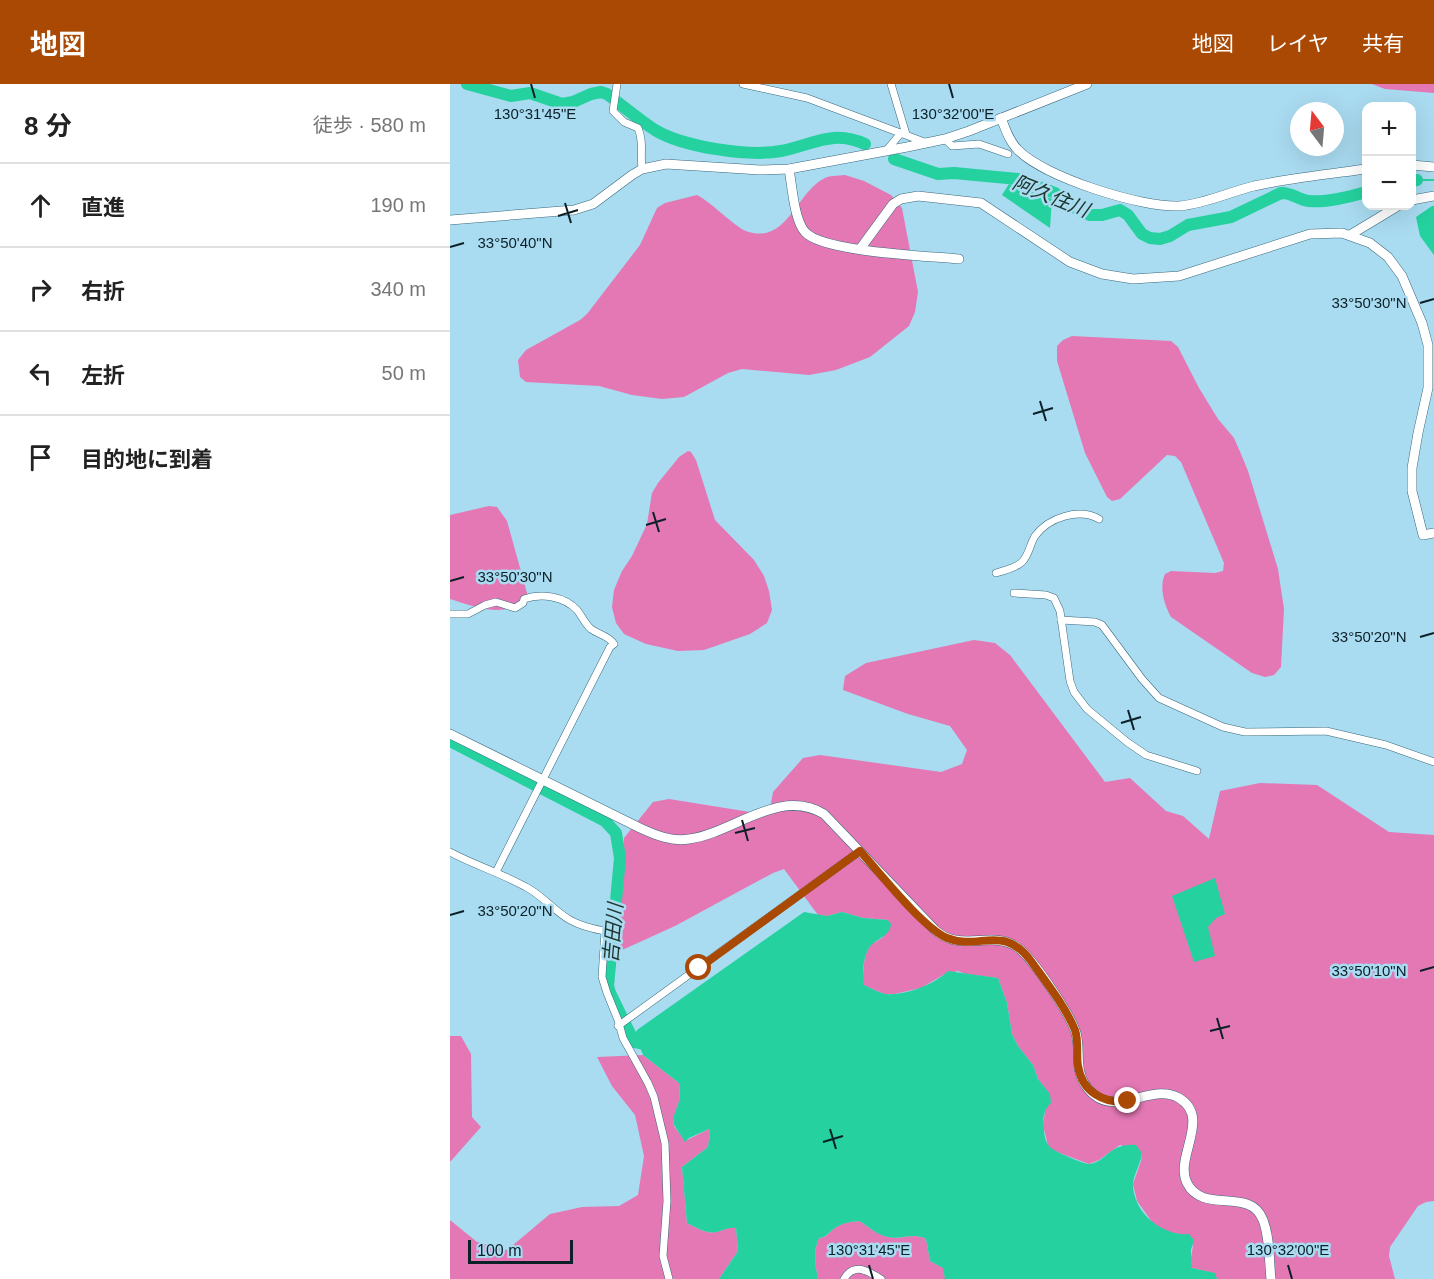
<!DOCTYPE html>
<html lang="ja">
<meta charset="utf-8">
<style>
:root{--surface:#fff;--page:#f6f6f6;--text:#222;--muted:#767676;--line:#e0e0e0;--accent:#aa4904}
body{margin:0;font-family:Helvetica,"Noto Sans JP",sans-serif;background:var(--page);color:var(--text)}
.controls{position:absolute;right:18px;top:18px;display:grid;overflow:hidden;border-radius:12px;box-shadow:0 6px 24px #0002}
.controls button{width:54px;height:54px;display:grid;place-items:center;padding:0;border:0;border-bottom:2px solid var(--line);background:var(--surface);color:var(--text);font:30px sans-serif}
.compass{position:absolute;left:840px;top:18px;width:54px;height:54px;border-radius:50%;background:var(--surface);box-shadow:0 6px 24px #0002;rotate:344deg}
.scale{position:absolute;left:18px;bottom:15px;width:105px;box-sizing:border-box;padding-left:6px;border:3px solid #0c2028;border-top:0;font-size:16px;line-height:21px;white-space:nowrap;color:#0c2028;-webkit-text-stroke:4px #a9dbf1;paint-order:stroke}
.stop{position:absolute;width:18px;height:18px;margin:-14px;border:4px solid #aa4904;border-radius:50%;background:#fff}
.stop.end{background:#aa4904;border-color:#fff;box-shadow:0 2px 6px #0008}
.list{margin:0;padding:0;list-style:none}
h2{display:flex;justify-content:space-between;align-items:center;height:78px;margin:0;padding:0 24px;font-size:26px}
h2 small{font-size:20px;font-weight:400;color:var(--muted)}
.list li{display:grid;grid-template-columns:39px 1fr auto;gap:18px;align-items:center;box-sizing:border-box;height:84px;padding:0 24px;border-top:2px solid var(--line)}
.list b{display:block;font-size:22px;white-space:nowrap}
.list em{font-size:20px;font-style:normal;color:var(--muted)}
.icon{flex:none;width:33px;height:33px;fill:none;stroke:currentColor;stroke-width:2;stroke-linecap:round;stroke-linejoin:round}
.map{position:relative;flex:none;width:984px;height:1195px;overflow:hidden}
header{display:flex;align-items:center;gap:36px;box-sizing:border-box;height:84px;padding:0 30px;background:var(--accent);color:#fff}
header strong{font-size:28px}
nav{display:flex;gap:33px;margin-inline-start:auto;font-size:21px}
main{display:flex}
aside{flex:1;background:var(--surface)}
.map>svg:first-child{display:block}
.forest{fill:#e478b5}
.water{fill:#25d19e}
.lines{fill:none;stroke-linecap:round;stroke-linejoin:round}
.stream{stroke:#25d19e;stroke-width:2}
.river{stroke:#25d19e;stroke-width:12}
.minor-casing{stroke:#39687b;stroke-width:8}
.tertiary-casing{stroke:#39687b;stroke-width:10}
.minor{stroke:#fff;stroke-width:7}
.tertiary{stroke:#fff;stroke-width:9}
.route{stroke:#aa4904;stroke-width:8}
.ticks{fill:none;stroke:#0c2028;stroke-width:2}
.labels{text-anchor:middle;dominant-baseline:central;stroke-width:5;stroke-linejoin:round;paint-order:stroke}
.water-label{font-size:20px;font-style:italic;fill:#1d362c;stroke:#a9dbf1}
.ticks-label{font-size:15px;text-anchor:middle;fill:#0c2028;stroke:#a9dbf1;stroke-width:5;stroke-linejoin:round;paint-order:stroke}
</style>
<header>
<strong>地図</strong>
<nav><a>地図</a><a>レイヤ</a><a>共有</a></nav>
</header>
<main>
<aside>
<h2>8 分<small>徒歩 · 580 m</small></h2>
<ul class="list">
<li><svg class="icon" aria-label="ahead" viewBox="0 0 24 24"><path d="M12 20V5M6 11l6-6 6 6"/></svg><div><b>直進</b></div><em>190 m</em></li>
<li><svg class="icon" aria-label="right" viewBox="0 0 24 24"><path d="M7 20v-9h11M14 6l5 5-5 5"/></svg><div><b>右折</b></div><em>340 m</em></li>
<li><svg class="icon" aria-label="left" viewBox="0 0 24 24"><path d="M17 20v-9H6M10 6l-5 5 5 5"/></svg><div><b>左折</b></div><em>50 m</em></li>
<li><svg class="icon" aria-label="arrive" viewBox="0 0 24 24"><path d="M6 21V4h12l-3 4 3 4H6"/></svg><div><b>目的地に到着</b></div></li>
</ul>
</aside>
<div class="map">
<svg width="984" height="1195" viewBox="0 0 984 1195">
<rect width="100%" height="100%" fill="#a9dbf1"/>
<!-- forest -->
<g class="forest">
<polygon points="922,0 984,0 984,9 935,5"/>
<path d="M395,91L414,97L441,111L452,124L468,208L465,228L459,242L420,273L386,286L359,291L292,285L278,289L234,313L212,315L182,311L149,302L76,298L70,293L68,276L76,266L130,236L137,230L190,161L207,124L215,119L247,111C263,119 286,145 299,148C337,159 346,110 373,95C379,91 388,92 395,91Z"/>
<path d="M622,252L721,257L728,263L749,304L768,335L784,354L791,370L798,387L828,485L834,525L831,583L824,591L815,593L802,589L721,533C714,520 709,503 715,490L721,487L765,489L773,487L774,479L731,378L725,372L717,371L670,415L662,417L657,413L635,369L607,277V262L613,256Z"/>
<polygon points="238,367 241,368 246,376 265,436 304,476 314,492 319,507 322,526 317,539 300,550 254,566 228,567 196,560 174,550 166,539 162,523 164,506 172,487 182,472 197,440 202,409 208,399 229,373"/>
<path d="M39,422L47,423L57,437L77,509L78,515C56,535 25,523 0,515V431Z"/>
<path d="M524,556L545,559L560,571L655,698L680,694L716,727L733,732L759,755L770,707L810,699L867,701L939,748L984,751V1117L976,1118L968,1122L940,1163L939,1172L945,1195H767L764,1189L742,1184L741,1175L743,1161L727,1151L711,1145L702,1138L687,1117L683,1100L691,1077L692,1069L670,1061L649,1076L639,1080L604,1067L598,1062L593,1041L595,1028L600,1011L588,995L583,981L568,962L562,950L557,919L548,894L516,890L508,887L495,890L471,904L445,910H434L413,901C413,891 413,870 420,862C423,858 430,856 433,853L438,836L413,834L392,828L377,832L368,831L334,785L323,789L225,842L170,867L174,754L203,718L219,715L319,731L323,708L353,674L370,671L491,688L512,680L517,666L500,642L458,630L393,606L395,592L416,579Z"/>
<polygon points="0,952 11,952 21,970 22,1033 31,1043 0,1078"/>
<path d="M193,971L229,999L230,1015L223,1035L224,1042L235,1057L259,1045L260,1050L258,1063L232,1083L237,1139C247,1144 256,1150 266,1148C274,1146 278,1143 286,1143L288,1167L269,1195H0V1136L27,1158L57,1166L100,1130L132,1123L169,1122L188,1111L194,1072L185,1031L162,1002L147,973Z"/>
<path d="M409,1137C418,1142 427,1151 439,1153C452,1156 465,1148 476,1155L480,1177L494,1184L495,1195H368C365,1181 363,1167 369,1154C378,1153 378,1149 385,1144C392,1139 400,1138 409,1137Z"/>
</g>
<!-- water -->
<g class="water">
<polygon points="559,100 602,115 600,144 552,111"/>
<polygon points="982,122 984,122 984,171 970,152 966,133"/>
<polygon points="765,794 775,830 766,834 758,843 765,872 744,878 722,812"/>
<path d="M354,828L377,832L392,828L413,834L438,836L441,840C440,853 426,854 419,864C413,873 412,891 414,901C421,904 429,909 436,910C455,912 485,900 498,887L548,894L557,919L562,950L568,962L583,981L588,995L600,1010L601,1019C593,1026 593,1036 594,1045C594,1052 596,1059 600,1063C603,1067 634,1080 639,1080C656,1079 658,1059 686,1061L692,1069C691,1080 683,1091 683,1101C684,1130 713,1152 739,1150L744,1156L741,1166L742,1184L765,1189L767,1195H495L493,1184L480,1177L476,1155C465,1148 451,1156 438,1153C427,1151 418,1142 409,1137C400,1138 392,1139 385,1144C378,1149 377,1153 369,1154C363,1167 365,1181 368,1195H269L288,1167L286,1144C279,1143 274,1146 267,1148C256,1150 247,1144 237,1139L232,1083L258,1063L260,1050L259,1045L239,1054L235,1058L224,1041L223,1034L230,1015L229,999L193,971L185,950L187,946Z"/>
</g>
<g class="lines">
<!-- stream -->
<polyline class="stream" points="967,96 984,96"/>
<!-- river -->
<g class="river">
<path d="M17,0L61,12L80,9L112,20L123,18L141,10L151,8L157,10C173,22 188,35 205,46C233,63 299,73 331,67C363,61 382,45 415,60"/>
<path d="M444,75L488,90L504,89L568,95L605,109L627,125L640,131H652L670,126L678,131L692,150L700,154L710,155L720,152L738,141L781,133L831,109C841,108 849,116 859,117C877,119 899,113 916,108"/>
<polyline points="962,97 967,96"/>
<polyline points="0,657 155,737 166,749 170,774 158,902 160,909 184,958 203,962"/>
</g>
<defs>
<g id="minor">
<path d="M167,0L163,27L174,38L188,44C194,58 190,70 192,85"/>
<polyline points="293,0 357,14 477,59"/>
<polyline points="441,0 456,50"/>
<polyline points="495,55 502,62 529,60 558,70"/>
<polyline points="436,67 451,49"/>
<path d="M546,489C555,486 566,484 572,478C579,471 580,460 585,452C599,433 629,424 649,435"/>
<polyline points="564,509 596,511 604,514 610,527 620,597 624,608 637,625 677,658 696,671 747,687"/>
<path d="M0,530H18L35,521L46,518L65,524L73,519L74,515C91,509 114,512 127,526C132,532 135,540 141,545C149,551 158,551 164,560L160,563L46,788"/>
<polyline points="611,536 645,538 652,541 692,595 709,614 773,643 795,648 876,647 936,661 984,678"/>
<path d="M0,768C24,781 51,789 76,803C92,811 104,827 120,836C131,842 143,845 155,847L152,893L157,909L168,936L173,954L198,999L204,1013L215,1059L217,1117L213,1172L219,1195"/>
<polyline points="168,942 410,767"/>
<path d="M394,1195C404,1178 418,1187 431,1195"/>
</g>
<g id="tertiary">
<path d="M551,34C556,46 559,57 568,66C594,93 692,124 729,122C755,120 779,108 804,102C841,94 879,90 916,85"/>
<polyline points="962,81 984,83"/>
<path d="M339,85C342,101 344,136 355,148C372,168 479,172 509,175"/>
<polyline points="962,116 984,112"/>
<polyline points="0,136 124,126 143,120 182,91 192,85 216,80 310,86 339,85 457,63 495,55 519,47 637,0"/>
<polyline points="900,151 948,122"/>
<polyline points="410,165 443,120 451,115 468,112 531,119 620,178 652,190 683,195 729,192 860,150 892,149 920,159 938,173 952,192 972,239 978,261 978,304 968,349 962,384 962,407 973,451 984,449"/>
<path d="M0,650L190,744C205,751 222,758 239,755C284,749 329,703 374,730L485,846C491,851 497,855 505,856C526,860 549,850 567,863C583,874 620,930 626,949C631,967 624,985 636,1002C662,1039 700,997 729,1014C762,1034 724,1073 737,1099C753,1131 800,1102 813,1136C820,1154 819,1177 821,1195"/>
</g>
</defs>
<!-- minor casing -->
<use href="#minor" class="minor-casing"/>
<!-- tertiary casing -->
<use href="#tertiary" class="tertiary-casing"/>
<!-- minor -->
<use href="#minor" class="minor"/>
<!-- tertiary -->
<use href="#tertiary" class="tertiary"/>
</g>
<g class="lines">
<!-- route -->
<path class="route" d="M249,884L410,767C430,789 472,843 497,854C529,867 553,839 581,877C596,898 615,922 625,946C629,958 626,970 628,982C632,1008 654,1020 678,1017"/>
</g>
<!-- ticks -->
<path class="ticks" d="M81,0L85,14M499,0L503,14M115,119L121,139M108,132L128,126M0,163L14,159M970,219L984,215M590,317L596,337M583,330L603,324M203,428L209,448M196,441L216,435M0,497L14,493M970,553L984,549M678,626L684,646M671,639L691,633M292,736L298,757M285,749L305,744M0,831L14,827M970,887L984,883M767,934L773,955M760,947L780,942M380,1045L386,1065M373,1058L393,1052M419,1181L423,1195M838,1181L842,1195"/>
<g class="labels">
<!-- water labels -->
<g class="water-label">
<text transform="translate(601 112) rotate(22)">阿久住川</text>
<text transform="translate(163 849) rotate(-85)">吉田川</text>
</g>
</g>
<g class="ticks-label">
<text x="85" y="35">130°31'45"E</text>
<text x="503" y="35">130°32'00"E</text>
<text x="65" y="164">33°50'40"N</text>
<text x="919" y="224">33°50'30"N</text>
<text x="65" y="498">33°50'30"N</text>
<text x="919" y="558">33°50'20"N</text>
<text x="65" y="832">33°50'20"N</text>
<text x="919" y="892">33°50'10"N</text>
<text x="419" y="1171">130°31'45"E</text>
<text x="838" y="1171">130°32'00"E</text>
</g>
</svg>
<div class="controls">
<button>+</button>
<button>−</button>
</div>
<svg class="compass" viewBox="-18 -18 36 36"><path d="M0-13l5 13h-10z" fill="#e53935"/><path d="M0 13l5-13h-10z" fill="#767676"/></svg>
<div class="scale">100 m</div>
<div class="stop" style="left:249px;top:884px"></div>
<div class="stop end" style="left:678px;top:1017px"></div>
</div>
</main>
